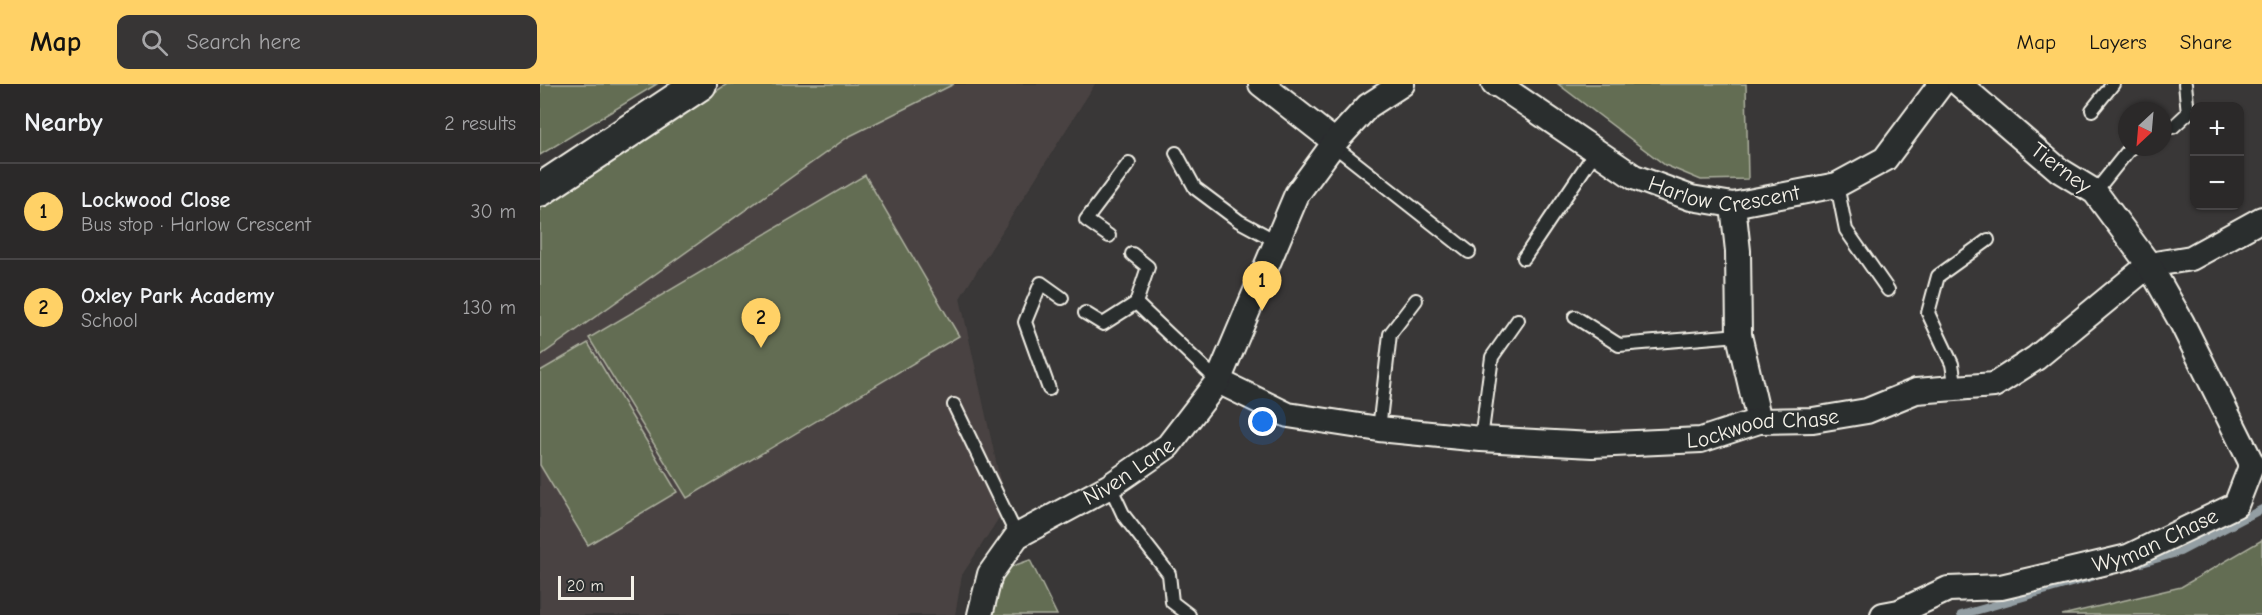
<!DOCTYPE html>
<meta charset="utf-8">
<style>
:root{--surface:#2b2929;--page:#373535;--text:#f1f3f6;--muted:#a6a6a8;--line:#474546;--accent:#ffd166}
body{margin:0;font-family:"Comic Neue",sans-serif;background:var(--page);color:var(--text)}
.controls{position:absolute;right:18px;top:18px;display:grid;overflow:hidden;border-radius:12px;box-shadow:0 2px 4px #0004}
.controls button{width:54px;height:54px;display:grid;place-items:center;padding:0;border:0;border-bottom:2px solid var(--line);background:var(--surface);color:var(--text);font:30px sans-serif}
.compass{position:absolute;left:1578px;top:18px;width:54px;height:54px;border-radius:50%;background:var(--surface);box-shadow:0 2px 4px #0004;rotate:206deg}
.scale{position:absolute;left:18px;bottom:15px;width:76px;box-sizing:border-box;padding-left:6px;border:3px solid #f4f1e8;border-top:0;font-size:16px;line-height:21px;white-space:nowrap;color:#f4f1e8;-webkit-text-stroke:4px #2a2d2e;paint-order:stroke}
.you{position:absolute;left:723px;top:338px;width:21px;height:21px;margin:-15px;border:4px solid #fff;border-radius:50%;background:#1a73e8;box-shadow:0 0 0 9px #1a73e833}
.badge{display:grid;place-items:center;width:39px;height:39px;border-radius:50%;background:var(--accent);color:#111;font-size:20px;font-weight:700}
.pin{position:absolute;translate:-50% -50px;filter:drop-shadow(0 2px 3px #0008)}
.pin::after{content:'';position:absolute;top:32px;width:21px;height:18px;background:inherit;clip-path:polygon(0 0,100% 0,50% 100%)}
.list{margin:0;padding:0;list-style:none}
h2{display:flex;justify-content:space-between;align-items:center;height:78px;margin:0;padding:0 24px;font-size:26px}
h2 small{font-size:20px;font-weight:400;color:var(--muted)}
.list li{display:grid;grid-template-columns:39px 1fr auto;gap:18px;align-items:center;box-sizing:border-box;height:96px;padding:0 24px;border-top:2px solid var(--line)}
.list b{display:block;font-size:22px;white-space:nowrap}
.list p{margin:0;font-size:20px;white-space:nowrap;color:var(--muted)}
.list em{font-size:20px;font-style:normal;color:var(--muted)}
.icon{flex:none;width:33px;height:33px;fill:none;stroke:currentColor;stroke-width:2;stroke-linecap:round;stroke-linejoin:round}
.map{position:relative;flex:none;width:1722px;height:531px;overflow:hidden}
header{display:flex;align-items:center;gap:36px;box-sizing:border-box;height:84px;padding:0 30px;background:var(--accent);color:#111}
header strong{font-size:28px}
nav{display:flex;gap:33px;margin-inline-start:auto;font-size:21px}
.search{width:420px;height:54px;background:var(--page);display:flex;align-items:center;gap:15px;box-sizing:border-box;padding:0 21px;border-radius:12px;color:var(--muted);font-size:22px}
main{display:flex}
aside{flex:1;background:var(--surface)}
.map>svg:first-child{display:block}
.built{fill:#4a4342}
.green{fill:#636d53;stroke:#acaf9e;stroke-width:1.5}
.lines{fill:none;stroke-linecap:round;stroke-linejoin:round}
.stream{stroke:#939ea3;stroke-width:8}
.service-casing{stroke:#f4f1e8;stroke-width:16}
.minor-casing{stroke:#f4f1e8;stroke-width:28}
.tertiary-casing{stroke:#f4f1e8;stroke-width:36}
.service{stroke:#2a2d2e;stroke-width:12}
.minor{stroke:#2a2d2e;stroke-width:24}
.tertiary{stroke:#2a2d2e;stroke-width:32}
.labels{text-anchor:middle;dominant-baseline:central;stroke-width:4.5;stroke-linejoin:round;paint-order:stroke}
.street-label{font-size:22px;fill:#f4f1e8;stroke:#2a2d2e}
</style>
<header>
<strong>Map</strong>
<div class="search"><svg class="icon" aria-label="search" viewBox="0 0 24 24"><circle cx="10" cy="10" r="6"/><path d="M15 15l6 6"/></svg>Search here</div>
<nav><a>Map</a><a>Layers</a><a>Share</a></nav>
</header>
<main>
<aside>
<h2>Nearby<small>2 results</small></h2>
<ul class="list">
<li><span class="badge">1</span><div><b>Lockwood Close</b><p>Bus stop · Harlow Crescent</p></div><em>30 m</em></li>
<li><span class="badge">2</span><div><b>Oxley Park Academy</b><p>School</p></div><em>130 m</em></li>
</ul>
</aside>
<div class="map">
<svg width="1722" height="531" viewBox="0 0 1722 531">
<rect width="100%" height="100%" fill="#393737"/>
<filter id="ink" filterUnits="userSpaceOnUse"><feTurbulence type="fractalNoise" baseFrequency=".0167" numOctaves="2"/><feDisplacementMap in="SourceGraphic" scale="12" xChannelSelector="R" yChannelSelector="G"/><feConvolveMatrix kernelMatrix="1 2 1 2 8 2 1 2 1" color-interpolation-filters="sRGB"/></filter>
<g filter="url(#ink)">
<!-- built -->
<polygon class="built" points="414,0 555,0 420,214 466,423 422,491 415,531 0,531 0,272 308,53"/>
<!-- green -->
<g class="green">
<polygon points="0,0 117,0 0,71"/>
<polygon points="187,0 414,0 308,53 0,272 0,124"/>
<polygon points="1018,0 1206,0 1208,95 1161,96 1125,81"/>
<polygon points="325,91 419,252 147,414 49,254"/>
<polygon points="48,259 137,408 48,461 0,381 0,287"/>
<polygon points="1722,456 1722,531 1522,531 1641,503"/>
<polygon points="490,476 517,531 440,531 450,490"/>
</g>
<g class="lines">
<!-- stream -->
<g class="stream">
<polyline points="1595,481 1640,468 1722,425"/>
<polyline points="1421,531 1552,493"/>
</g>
<defs>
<g id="service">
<polyline points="1552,26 1573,0"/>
<polyline points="1623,43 1633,43 1648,29 1645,0"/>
<polyline points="793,61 929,168"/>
<polyline points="636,69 655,104 699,137 736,157"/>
<polyline points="1297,101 1306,146 1348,206"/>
<polyline points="1555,108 1591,63"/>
<polyline points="569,152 546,136 589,79"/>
<polyline points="984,174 1056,67"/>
<polyline points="596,219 678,297"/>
<polyline points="545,229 563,240 596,219 608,183 592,170"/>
<polyline points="1035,233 1079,261 1199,251"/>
<polyline points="509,305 485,238 501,199 522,214"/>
<polyline points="1416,305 1412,280 1388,229 1398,192 1448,156"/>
<polyline points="414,321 477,452"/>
<polyline points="839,345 850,250 876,216"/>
<polyline points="941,355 952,273 978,236"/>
<polyline points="570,402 584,432 629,490 632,518 649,531"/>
</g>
<g id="minor">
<polyline points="721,0 795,58"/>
<path id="s1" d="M954,0L959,1L1094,93L1151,114L1193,121L1297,101L1345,75L1401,0"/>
<polyline points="1193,121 1198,167 1199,251 1219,337"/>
<path id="s2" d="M678,297L748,331L839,345L941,355L1052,361L1161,356L1219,337L1273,336L1327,327L1376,307L1454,301L1496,274L1609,181L1651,174L1722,135"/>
<path id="s3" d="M440,531L450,490L477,452L570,402L628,362L678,297L757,110L795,58L828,22L862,0"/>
<path id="s4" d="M1343,531L1359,528L1408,505L1461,503L1588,473L1696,421L1712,380L1642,239L1609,181L1555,108L1519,86L1419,0"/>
</g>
<polyline id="tertiary" points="0,106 160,0"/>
</defs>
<!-- service casing -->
<use href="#service" class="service-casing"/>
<!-- minor casing -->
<use href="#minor" class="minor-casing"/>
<!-- tertiary casing -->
<use href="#tertiary" class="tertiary-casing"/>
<!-- service -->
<use href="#service" class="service"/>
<!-- minor -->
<use href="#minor" class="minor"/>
<!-- tertiary -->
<use href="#tertiary" class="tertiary"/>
</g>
</g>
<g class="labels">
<!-- street labels -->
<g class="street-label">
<text transform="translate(1521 84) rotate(37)">Tierney</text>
<text stroke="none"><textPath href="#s1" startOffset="262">Harlow Crescent</textPath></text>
<text stroke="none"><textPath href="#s2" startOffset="556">Lockwood Chase</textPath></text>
<text stroke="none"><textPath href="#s3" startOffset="218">Niven Lane</textPath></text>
<text stroke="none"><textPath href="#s4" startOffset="285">Wyman Chase</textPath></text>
</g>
</g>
</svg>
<div class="controls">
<button>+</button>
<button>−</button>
</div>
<svg class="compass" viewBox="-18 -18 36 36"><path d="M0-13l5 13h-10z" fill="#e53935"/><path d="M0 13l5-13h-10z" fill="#a6a6a8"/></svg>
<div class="scale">20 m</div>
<div class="you"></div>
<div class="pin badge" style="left:722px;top:227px">1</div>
<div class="pin badge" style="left:221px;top:264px">2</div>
</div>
</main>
